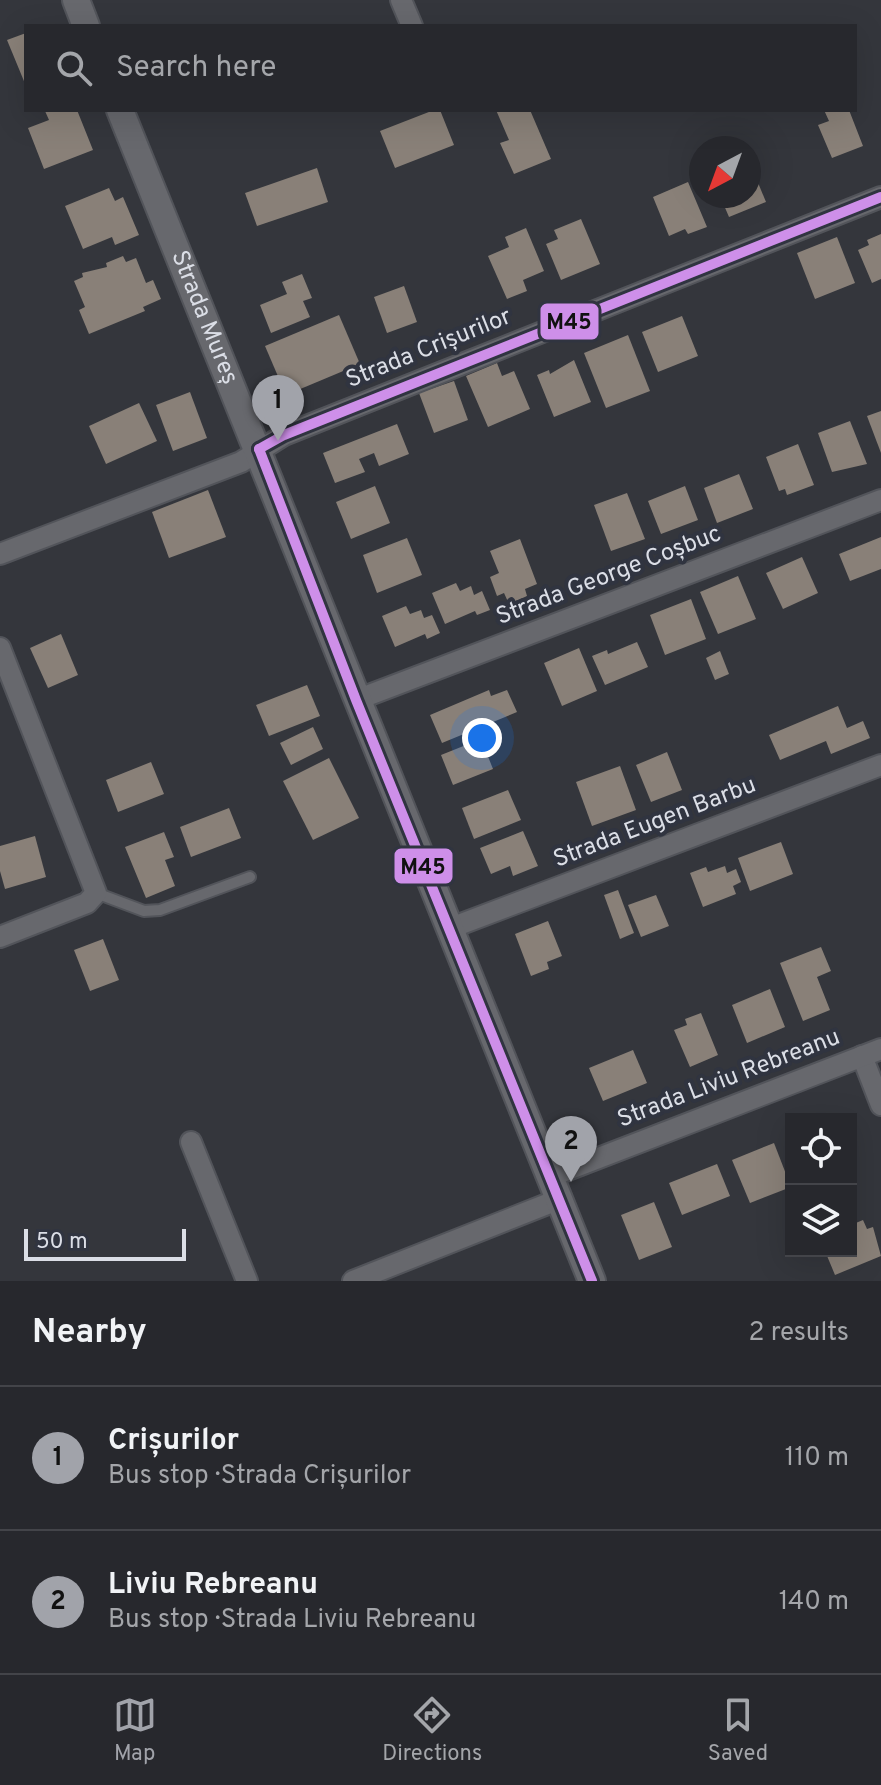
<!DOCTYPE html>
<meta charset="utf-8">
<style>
:root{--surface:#27282d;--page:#2f3035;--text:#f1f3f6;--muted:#a4a6aa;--line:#434449;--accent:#a1a3aa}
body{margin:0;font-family:Overpass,sans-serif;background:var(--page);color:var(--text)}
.controls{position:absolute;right:24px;bottom:24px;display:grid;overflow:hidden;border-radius:0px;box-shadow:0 8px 32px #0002}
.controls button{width:72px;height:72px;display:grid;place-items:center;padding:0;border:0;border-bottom:2px solid var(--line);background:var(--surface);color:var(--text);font:40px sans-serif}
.compass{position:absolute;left:689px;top:136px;width:72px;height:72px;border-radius:50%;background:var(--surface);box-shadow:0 8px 32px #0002;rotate:221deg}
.scale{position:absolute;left:24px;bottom:20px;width:162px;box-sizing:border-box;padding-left:8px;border:4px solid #dbdee6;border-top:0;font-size:22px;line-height:28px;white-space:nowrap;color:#dbdee6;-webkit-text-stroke:6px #303440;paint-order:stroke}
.you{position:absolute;left:482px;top:738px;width:28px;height:28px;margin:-20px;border:6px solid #fff;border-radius:50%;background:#1a73e8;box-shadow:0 0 0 12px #1a73e833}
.badge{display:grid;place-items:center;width:52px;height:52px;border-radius:50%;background:var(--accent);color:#111;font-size:26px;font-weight:700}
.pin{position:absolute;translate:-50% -66px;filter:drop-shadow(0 2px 4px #0008)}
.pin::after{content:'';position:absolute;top:42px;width:28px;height:24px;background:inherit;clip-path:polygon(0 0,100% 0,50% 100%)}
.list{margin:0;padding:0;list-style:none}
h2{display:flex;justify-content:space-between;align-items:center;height:104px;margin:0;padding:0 32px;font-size:34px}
h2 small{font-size:26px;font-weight:400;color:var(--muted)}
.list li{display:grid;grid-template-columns:52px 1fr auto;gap:24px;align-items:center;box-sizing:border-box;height:144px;padding:0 32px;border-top:2px solid var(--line)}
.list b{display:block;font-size:30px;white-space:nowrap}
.list p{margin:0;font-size:26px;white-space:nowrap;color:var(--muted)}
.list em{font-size:26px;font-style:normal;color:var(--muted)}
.icon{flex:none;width:44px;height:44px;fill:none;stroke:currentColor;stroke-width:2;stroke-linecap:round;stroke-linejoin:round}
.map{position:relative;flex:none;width:881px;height:1281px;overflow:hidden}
.search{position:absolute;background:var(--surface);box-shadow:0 8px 32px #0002;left:24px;right:24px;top:24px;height:88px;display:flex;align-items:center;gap:20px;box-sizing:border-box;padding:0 28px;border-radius:0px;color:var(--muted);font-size:30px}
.sheet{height:392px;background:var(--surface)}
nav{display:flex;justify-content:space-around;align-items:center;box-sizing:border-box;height:112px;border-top:2px solid var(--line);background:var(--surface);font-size:22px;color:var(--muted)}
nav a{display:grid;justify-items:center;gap:4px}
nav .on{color:var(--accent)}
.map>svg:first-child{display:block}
.building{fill:#898078}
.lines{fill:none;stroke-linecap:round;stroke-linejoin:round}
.service-casing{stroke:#52545a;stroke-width:14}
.minor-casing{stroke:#52545a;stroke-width:24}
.tertiary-casing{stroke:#52545a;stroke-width:30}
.service{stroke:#67686d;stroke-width:10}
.minor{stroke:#67686d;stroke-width:20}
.tertiary{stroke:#67686d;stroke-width:26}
.bus-1-casing{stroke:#303440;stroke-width:16}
.bus-1{stroke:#ce8fe9;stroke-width:10}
.labels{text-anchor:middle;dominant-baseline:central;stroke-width:8;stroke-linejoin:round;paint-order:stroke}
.street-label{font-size:24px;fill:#dbdee6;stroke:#303440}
.line-badge{stroke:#303440;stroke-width:3}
.pale-badge-label{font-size:22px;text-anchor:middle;font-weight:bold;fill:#111}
</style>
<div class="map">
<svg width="881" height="1281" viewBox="0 0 881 1281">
<rect width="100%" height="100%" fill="#34363c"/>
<!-- building -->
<g class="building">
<polygon points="26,33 26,86 7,40"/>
<polygon points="48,110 77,110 93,150 44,169 28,128 49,120 45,111"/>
<polygon points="434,110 440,110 454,145 395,168 380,131"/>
<polygon points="496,110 530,110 551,159 514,174 500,143 509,140"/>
<polygon points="824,110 849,110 863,146 832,158 818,125 829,121"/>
<polygon points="749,161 766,202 729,217 720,196 749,196"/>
<polygon points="317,168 328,202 257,226 245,193"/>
<polygon points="688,182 707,227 688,234 685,229 669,236 653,197"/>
<polygon points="109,188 115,201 123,197 139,235 115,245 112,237 83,249 65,206"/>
<polygon points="581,219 600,264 561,280 546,244 558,239 554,230"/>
<polygon points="526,228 544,271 523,280 527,291 507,299 488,256 509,247 505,237"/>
<polygon points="881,234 881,279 872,283 858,250 869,245 867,240"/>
<polygon points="837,237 855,283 815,299 797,253"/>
<polygon points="123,256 126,262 136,258 146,283 153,280 161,299 143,307 145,311 89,334 79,310 85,307 74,281 83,277 82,273 107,267 106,263"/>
<polygon points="302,274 312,298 303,301 310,317 271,333 260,305 287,294 282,282"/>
<polygon points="404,286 417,322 387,333 374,297"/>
<polygon points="339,315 360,364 286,395 265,346"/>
<polygon points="682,316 698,356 658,372 642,332"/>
<polygon points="628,335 650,391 606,408 584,353"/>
<polygon points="574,360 591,402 554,417 537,375 549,370 550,374"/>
<polygon points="497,363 502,376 514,371 530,409 488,427 466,376"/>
<polygon points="454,381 468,420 434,433 419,393"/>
<polygon points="190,392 207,438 173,451 156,405"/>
<polygon points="139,403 157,441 106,464 89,426"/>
<polygon points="881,411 881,453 867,416"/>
<polygon points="850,421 867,464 832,472 818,433"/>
<polygon points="397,424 409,454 379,466 374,453 359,459 365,472 335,483 323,453"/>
<polygon points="798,444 814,485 787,495 785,489 779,491 766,457"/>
<polygon points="739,474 753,509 717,523 704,488"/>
<polygon points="375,486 390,523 351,539 336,502"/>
<polygon points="685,486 698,520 661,534 648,501"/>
<polygon points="208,490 226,537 169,558 152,512"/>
<polygon points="627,493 645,539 611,551 594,505"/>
<polygon points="881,537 881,569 850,581 839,554"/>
<polygon points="407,538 422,575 377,593 363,555"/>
<polygon points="520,539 537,584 525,589 527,596 509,604 504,593 497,596 490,577 499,573 490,551"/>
<polygon points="802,557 818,593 783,609 766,573"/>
<polygon points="738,576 756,619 718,634 700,592"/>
<polygon points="456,583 460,591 471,586 474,595 482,591 490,610 477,615 475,611 445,624 432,593"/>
<polygon points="691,599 706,639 665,655 650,615"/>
<polygon points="406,606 410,614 421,610 424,618 432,615 440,633 427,639 425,634 395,647 382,616"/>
<polygon points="61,634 78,675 48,688 30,648"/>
<polygon points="637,642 648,667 605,685 592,656 607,650 608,654"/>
<polygon points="579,648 597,691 562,706 544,663"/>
<polygon points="720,651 729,674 715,680 706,658"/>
<polygon points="307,685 320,716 269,736 256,705"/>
<polygon points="489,690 491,696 507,690 517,712 442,743 430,715"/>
<polygon points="838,706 847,728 863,721 870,738 831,754 826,741 780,760 769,735"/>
<polygon points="313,727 323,749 291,765 280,743"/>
<polygon points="481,739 493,769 453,785 441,755"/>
<polygon points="667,752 682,790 651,802 636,765"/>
<polygon points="329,758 359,818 313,840 283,781"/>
<polygon points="151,762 164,794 118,812 106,780"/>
<polygon points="620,766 636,810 592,826 576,782"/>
<polygon points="508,790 521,820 474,839 462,808"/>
<polygon points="229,808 241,838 191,857 180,827"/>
<polygon points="523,831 538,866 513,876 510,866 491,874 480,848"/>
<polygon points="164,832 174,857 165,860 175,886 146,898 125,847"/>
<polygon points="35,836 46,877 5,889 0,871 0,846"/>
<polygon points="781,842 793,874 750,891 738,858"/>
<polygon points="725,866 727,873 736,869 741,882 733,886 736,894 703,907 690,873 706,867 708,872"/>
<polygon points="618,890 634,933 620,939 604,895"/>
<polygon points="656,895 669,926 641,937 628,905"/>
<polygon points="548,921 562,956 547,962 549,969 531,976 515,934"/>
<polygon points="103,939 119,980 90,991 74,950"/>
<polygon points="821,947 831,971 817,977 830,1010 803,1021 780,963"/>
<polygon points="770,989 785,1027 747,1043 732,1005"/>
<polygon points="701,1013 718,1055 690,1067 674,1030 687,1025 685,1019"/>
<polygon points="633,1050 647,1083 603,1101 589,1068"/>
<polygon points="774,1143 791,1187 750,1203 732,1160"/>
<polygon points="717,1164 730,1196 682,1215 669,1183"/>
<polygon points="654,1202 672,1247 639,1260 621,1215"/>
<polygon points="863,1220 867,1229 873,1227 881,1256 835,1275 825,1251 851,1251 851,1225"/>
</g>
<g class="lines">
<defs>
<polyline id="service" points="96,893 144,911 160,910 250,877"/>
<g id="minor">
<polyline points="401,0 412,26"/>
<polyline points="0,554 241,462 284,435 881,197"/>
<polyline points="0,648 96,893 87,903 0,937"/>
<polyline points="356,700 881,500"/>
<polyline points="448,929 881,765"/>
<polyline points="862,1056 881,1105"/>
<polyline points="191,1142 247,1281"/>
<polyline points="552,1176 881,1049"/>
<polyline points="353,1281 560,1199"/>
</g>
<g id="tertiary">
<polyline points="76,0 86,26"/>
<path id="s1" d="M120,110L592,1281"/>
</g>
</defs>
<!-- service casing -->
<use href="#service" class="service-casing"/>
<!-- minor casing -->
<use href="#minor" class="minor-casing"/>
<!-- tertiary casing -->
<use href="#tertiary" class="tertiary-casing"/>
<!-- service -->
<use href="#service" class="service"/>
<!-- minor -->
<use href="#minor" class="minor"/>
<!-- tertiary -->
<use href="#tertiary" class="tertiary"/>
<defs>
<g id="bus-1">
<polyline points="259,449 356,700 592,1281"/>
<polyline points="259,449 284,435 881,197"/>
</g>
</defs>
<!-- bus-1 casing -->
<use href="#bus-1" class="bus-1-casing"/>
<!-- bus-1 -->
<use href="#bus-1" class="bus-1"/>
</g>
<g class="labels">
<!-- street labels -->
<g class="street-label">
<text stroke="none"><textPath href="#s1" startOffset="224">Strada Mureș</textPath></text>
<text transform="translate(429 349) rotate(-22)">Strada Crișurilor</text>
<text transform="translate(609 576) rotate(-21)">Strada George Coșbuc</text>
<text transform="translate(655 823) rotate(-21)">Strada Eugen Barbu</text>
<text transform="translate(729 1079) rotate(-21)">Strada Liviu Rebreanu</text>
</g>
</g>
<g class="line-badge">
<rect x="539" y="302" width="61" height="39" rx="8" fill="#ce8fe9"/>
<rect x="393" y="847" width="61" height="38" rx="8" fill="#ce8fe9"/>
</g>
<g class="pale-badge-label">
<text x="569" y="329">M45</text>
<text x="423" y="874">M45</text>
</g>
</svg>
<div class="controls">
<button><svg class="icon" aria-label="locate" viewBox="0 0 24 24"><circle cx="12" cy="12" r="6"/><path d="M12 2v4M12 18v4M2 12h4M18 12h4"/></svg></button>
<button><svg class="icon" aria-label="layers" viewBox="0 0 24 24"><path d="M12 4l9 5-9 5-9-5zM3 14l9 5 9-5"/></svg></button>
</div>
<svg class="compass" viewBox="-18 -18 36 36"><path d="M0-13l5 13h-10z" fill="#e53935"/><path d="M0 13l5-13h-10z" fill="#a4a6aa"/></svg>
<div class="scale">50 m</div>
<div class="you"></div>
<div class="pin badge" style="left:278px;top:441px">1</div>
<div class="pin badge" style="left:571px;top:1182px">2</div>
<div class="search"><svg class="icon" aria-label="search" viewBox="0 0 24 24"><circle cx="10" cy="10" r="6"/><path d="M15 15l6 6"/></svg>Search here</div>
</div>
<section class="sheet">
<h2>Nearby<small>2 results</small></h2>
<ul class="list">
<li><span class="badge">1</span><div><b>Crișurilor</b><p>Bus stop · Strada Crișurilor</p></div><em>110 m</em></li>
<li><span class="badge">2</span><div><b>Liviu Rebreanu</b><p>Bus stop · Strada Liviu Rebreanu</p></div><em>140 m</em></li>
</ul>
</section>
<nav>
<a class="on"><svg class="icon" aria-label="map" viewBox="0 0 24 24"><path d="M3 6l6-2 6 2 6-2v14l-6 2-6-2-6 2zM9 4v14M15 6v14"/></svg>Map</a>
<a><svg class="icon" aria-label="directions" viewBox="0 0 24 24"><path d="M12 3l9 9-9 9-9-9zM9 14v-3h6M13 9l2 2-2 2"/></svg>Directions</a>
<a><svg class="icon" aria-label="saved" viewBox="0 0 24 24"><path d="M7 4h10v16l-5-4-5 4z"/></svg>Saved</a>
</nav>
